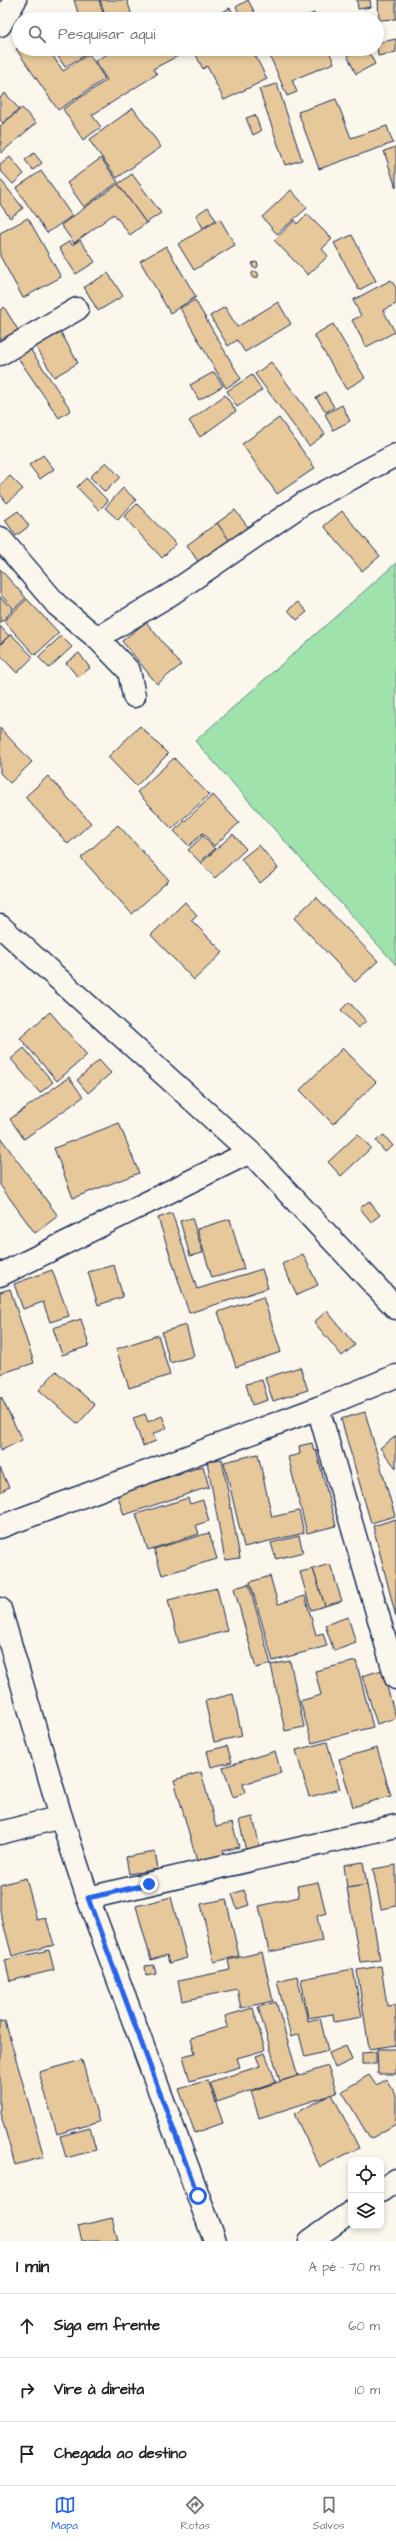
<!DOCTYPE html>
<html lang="pt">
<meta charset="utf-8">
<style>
:root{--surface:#fff;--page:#f2f2f2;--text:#202124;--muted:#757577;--line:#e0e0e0;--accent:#2563eb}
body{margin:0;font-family:"Architects Daughter",sans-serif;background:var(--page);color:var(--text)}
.controls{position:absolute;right:12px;bottom:12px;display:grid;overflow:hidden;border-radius:8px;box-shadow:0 2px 6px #0003}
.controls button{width:36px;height:36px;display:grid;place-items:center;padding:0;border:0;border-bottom:1px solid var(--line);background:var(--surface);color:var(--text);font:20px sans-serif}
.stop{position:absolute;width:12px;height:12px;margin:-9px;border:3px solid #2563eb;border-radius:50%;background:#fff}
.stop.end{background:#2563eb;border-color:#fff;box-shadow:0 1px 4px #0008}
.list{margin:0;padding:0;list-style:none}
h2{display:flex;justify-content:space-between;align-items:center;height:52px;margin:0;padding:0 16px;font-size:17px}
h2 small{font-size:13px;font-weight:400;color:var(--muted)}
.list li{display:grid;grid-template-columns:26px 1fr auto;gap:12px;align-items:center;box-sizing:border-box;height:64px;padding:0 16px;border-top:1px solid var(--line)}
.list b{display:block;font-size:15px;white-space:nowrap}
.list em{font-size:13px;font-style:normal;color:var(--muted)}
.icon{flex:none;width:22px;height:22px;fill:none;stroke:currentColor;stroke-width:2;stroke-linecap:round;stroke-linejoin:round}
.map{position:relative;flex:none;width:396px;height:2241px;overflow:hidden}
.search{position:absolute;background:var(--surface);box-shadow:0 2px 6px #0003;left:12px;right:12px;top:12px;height:44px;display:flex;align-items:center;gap:10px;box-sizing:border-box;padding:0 14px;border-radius:22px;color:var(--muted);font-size:15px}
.sheet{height:244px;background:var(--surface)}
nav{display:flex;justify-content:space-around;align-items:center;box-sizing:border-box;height:56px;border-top:1px solid var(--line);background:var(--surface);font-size:11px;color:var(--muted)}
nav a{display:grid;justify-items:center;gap:2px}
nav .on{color:var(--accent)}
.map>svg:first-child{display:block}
.green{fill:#9fe2ac;stroke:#5d8885}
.building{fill:#e7c89a;stroke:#1b2f5e}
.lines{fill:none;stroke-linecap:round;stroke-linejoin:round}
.minor-casing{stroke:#1b2f5e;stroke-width:25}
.minor{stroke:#fbf7ec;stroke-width:22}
.route{stroke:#2563eb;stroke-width:5}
</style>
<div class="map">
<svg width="396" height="2241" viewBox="0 0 396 2241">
<rect width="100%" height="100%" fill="#fbf7ec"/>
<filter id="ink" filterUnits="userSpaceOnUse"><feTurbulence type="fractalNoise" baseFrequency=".025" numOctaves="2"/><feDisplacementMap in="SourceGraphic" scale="8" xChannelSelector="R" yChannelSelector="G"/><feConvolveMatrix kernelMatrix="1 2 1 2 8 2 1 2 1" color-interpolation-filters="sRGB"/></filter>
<g filter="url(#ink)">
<!-- green -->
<polygon class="green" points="396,563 396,965 195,741"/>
<!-- building -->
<g class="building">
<polygon points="74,0 99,0 105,19 80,19"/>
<polygon points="100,0 127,0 132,16 124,19 106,19"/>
<polygon points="248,0 256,15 243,19 236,7"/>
<polygon points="357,0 370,0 371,7 358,9"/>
<polygon points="378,0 396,0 396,19 379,20"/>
<polygon points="230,8 237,19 209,19"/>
<polygon points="314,13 316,19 299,19"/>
<polygon points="377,22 381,39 377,40"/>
<polygon points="396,39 396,52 378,56 377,43"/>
<polygon points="19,48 48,49 63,71 89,54 105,79 58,110 16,49"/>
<polygon points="53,49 93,49 94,50 65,67"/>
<polygon points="116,49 147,49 148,52 153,49 191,49 153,69 157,74 92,115 101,127 83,140 63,109 107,80 95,61"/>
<polygon points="209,49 252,49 267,79 224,100 207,66 203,69 196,55"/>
<polygon points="267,49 328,49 334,63 292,80 297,92 287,96"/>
<polygon points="360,49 367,49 375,64 356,74 347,55"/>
<polygon points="277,84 302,160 285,165 259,89"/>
<polygon points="5,93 19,109 3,123 0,120 0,98"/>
<polygon points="336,99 351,138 387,126 393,143 319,169 298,112"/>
<polygon points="22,108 36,123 1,153 0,126"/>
<polygon points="133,108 161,147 117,178 89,140"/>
<polygon points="255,115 261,131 253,135 246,118"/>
<polygon points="396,147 396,188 384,151"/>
<polygon points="34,153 42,163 33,170 25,160"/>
<polygon points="10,157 24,174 13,184 0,170 0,165"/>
<polygon points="101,158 118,182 84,207 67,183"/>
<polygon points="41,171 72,216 47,233 16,188"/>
<polygon points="132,174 161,213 146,223 118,184"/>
<polygon points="0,179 23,208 10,218 0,204"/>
<polygon points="118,184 146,223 130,235 114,214 74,243 61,225"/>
<polygon points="291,190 307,208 277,234 262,217"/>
<polygon points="208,207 216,220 203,228 196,215"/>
<polygon points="307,214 332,239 322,249 328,256 308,275 274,240 295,220 297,224"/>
<polygon points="28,218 61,277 23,298 0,256 0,233"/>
<polygon points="220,219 235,245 194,270 178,244"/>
<polygon points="352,235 376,281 359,290 334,243"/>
<polygon points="80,240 95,262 76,274 59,248 70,241 72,245"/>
<polygon points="166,246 196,297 170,313 140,261"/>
<circle cx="255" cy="265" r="3"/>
<circle cx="255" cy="275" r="3.5"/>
<polygon points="108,273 123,296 98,311 84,287"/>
<polygon points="391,280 396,288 396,304 383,310 395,332 366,347 352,320 361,316 353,300"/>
<polygon points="195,300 241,379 226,388 180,308"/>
<polygon points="278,302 291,324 245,352 237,340 228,346 210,316 225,307 237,327"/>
<polygon points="4,307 18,330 0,341 0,310"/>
<polygon points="333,324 365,378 346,389 314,335"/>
<polygon points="60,331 78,363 54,377 35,345"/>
<polygon points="28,346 71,410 59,418 16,355"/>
<polygon points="271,362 325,434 309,446 255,374"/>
<polygon points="214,372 223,386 199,400 190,385"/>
<polygon points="252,375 262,390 237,407 227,391"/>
<polygon points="325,392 334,407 326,412 316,398"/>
<polygon points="225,395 236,411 200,437 189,421"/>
<polygon points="342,405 350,421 333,430 325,414"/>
<polygon points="279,418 315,468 277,494 242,444"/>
<polygon points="43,455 54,469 40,479 29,465"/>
<polygon points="106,462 120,477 105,492 90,477"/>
<polygon points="10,476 23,489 7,503 0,494 0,485"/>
<polygon points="86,478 108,501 99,510 77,487"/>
<polygon points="123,488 136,500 118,520 105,508"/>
<polygon points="137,504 176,544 162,558 124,517"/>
<polygon points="235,510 251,531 232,544 217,523"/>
<polygon points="18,511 29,526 16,536 5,520"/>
<polygon points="342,511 380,556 362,571 324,526"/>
<polygon points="217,523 232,544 201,566 187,545"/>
<polygon points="0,569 26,598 14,609 0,594"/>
<polygon points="0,597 13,610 0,623"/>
<polygon points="27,599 59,633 35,655 4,621"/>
<polygon points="298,602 307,612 297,620 288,610"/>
<polygon points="146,622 181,665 157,684 122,641"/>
<polygon points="0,626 9,636 0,644"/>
<polygon points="11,634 33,657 17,673 0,655 0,645"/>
<polygon points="61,636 72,647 49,668 38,657"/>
<polygon points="79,653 90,668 78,677 66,663"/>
<polygon points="140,726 168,754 136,786 108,757"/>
<polygon points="0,728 32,762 10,783 0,773"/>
<polygon points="174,758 209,795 172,829 137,792"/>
<polygon points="48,776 91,823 68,844 25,797"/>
<polygon points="213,795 239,823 214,846 203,833 189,846 174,831"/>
<polygon points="118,825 169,880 132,914 81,858"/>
<polygon points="233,834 246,849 215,878 201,863"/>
<polygon points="203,836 215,849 200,862 188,850"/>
<polygon points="259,845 278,868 260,883 241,859"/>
<polygon points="316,897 378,961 355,982 294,918"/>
<polygon points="185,902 197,915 191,920 223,952 194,980 151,935"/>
<polygon points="349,1002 366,1021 358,1028 341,1010"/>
<polygon points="50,1012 87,1055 57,1081 20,1038"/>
<polygon points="24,1048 53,1082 40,1093 11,1059"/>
<polygon points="343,1048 376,1082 333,1124 300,1090"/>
<polygon points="99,1060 111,1073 88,1093 77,1080"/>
<polygon points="69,1077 83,1097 24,1139 10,1119"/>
<polygon points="119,1123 139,1173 73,1198 54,1148"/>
<polygon points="358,1134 371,1148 341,1176 328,1162"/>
<polygon points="384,1135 393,1146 385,1152 376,1141"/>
<polygon points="0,1137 58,1216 35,1233 0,1185"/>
<polygon points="369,1201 380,1215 371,1222 360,1208"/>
<polygon points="172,1213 197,1289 262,1269 268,1288 189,1313 158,1218"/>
<polygon points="192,1218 203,1253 190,1256 180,1221"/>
<polygon points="230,1219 244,1269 212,1278 197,1229"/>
<polygon points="303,1254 318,1285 297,1295 282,1264"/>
<polygon points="114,1265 123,1297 98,1305 88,1272"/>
<polygon points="52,1270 69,1316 50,1322 43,1302 23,1309 14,1284"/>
<polygon points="10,1289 34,1363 0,1374 0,1292"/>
<polygon points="263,1297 281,1352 236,1367 218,1312"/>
<polygon points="327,1311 355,1345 342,1356 314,1322"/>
<polygon points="81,1319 89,1346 62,1355 53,1328"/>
<polygon points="186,1325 194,1356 170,1363 162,1332"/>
<polygon points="158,1335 170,1375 129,1388 116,1349"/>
<polygon points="300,1367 308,1390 273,1401 265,1378"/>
<polygon points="56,1371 95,1405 78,1424 39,1390"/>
<polygon points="262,1380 268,1400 252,1405 246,1384"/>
<polygon points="1,1397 22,1440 0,1451 0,1398"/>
<polygon points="365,1412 395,1516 371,1523 341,1419"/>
<polygon points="145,1414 148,1422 162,1416 167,1428 153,1434 156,1441 143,1446 133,1418"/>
<polygon points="396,1436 396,1468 380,1448"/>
<polygon points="312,1443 314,1451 316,1450 336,1526 307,1533 288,1457 300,1454 299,1446"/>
<polygon points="258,1454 272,1517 299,1511 304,1533 244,1547 224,1462"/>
<polygon points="222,1459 240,1558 225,1560 207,1461"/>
<polygon points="203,1466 209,1487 124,1515 117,1494"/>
<polygon points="0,1468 9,1487 0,1492"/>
<polygon points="188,1498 190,1504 203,1500 209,1521 196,1525 199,1534 148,1550 136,1514"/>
<polygon points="396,1519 396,1617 373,1526"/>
<polygon points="209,1533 217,1559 162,1575 154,1549"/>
<polygon points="299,1536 303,1552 276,1559 271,1543"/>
<polygon points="330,1564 342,1601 325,1606 313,1569"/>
<polygon points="313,1569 325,1606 311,1610 300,1572"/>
<polygon points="270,1576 278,1604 305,1596 316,1635 323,1633 327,1646 273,1661 250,1582"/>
<polygon points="249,1584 271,1664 256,1668 234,1588"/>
<polygon points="217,1588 227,1631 179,1643 168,1600"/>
<polygon points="348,1617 356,1643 334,1651 325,1625"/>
<polygon points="290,1661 304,1727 285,1731 271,1665"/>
<polygon points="356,1661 373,1727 312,1743 300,1701 321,1695 315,1671"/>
<polygon points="382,1670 396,1718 377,1724 362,1676"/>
<polygon points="233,1694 242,1736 214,1742 205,1701"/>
<polygon points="327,1742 340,1789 309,1797 296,1750"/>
<polygon points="227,1746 232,1762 211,1767 207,1751"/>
<polygon points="377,1748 391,1796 353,1807 339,1759"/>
<polygon points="275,1751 281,1773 243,1784 245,1793 233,1797 223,1767"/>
<polygon points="201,1772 216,1827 232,1823 239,1847 223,1851 225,1857 198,1865 174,1780"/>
<polygon points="253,1817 260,1848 246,1851 239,1820"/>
<polygon points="155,1852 158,1869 129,1874 126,1857"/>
<polygon points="363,1862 367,1885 347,1888 344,1865"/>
<polygon points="396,1865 396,1906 381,1909 373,1869"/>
<polygon points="26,1878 37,1920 46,1918 54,1945 12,1956 0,1911 0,1885"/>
<polygon points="318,1882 326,1913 317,1916 322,1941 269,1952 259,1906 299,1897 297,1886"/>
<polygon points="367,1885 380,1960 360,1962 347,1888"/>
<polygon points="244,1890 249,1905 237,1909 232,1894"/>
<polygon points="171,1897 187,1958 169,1963 167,1955 151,1960 136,1906"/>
<polygon points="226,1899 239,1956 214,1962 201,1904"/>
<polygon points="49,1950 54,1970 10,1981 5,1960"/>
<polygon points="262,1952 273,2001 241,2008 237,1989 182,2001 178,1981 230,1970 228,1960"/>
<polygon points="154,1965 156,1974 146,1976 145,1966"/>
<polygon points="381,1966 387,2006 396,2005 396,2045 369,2049 357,1970"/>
<polygon points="353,1969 362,2017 334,2022 333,2014 308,2018 301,1979"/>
<polygon points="297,1976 308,2021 320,2018 328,2051 305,2057 299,2034 291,2037 277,1981"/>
<polygon points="276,2002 298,2076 280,2081 258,2007"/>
<polygon points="253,2008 265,2050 237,2058 240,2067 190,2081 183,2056 195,2053 191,2038 228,2027 225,2016"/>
<polygon points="5,2021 44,2157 15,2165 0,2112 0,2022"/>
<polygon points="346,2046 352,2060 335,2068 329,2053"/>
<polygon points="377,2049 396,2049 396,2074 378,2074"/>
<polygon points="376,2052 376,2064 362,2064 362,2053"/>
<polygon points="265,2053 276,2082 217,2102 210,2082 260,2066 256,2056"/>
<polygon points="82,2060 99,2122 57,2134 39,2072"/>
<polygon points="328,2066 337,2093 259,2118 251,2091"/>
<polygon points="369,2075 376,2085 386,2079 396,2095 396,2124 370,2139 342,2091"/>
<polygon points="208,2080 223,2123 195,2133 179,2089"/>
<polygon points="332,2094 359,2148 320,2167 294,2114"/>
<polygon points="90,2128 96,2150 66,2158 60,2136"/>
<polygon points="112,2218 118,2241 82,2241 78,2226"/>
</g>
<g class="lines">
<defs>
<g id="minor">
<polyline points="0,25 15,0"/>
<polyline points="0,354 77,309"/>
<polyline points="0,538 57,605 97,638 129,671 134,696"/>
<polyline points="97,638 171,594 304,503 396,455"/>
<polyline points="0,926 250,1152 396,1308"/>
<polyline points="0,1275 250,1152"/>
<polyline points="318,1408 396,1678"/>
<polyline points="0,1527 318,1408 396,1376"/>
<polyline points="0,1609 61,1817 88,1898 215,2241"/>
<polyline points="0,1833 61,1817"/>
<polyline points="88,1898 396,1826"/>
<polyline points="381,2191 396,2180"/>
<polyline points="310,2241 351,2212"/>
</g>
</defs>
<!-- minor casing -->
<use href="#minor" class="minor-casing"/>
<!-- minor -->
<use href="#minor" class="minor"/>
</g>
</g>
<g class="lines" filter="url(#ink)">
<!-- route -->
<polyline class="route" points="149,1884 88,1898 198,2196"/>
</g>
</svg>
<div class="controls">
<button><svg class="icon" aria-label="locate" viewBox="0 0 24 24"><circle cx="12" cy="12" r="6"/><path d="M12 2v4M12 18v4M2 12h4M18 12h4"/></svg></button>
<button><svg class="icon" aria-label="layers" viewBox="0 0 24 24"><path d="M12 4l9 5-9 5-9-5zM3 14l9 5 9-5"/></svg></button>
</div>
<div class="stop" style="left:198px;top:2196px"></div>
<div class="stop end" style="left:149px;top:1884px"></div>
<div class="search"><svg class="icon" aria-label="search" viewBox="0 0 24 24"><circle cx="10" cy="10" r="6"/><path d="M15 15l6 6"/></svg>Pesquisar aqui</div>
</div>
<section class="sheet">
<h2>1 min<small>A pé · 70 m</small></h2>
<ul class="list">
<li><svg class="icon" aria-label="ahead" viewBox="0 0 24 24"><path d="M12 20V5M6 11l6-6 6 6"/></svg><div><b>Siga em frente</b></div><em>60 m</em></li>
<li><svg class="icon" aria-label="right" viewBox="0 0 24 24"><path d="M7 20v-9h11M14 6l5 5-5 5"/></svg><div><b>Vire à direita</b></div><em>10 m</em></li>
<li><svg class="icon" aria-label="arrive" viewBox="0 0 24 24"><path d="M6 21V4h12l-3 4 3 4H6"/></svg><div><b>Chegada ao destino</b></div></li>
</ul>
</section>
<nav>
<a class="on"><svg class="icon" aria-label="map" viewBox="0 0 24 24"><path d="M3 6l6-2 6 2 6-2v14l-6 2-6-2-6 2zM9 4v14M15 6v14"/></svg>Mapa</a>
<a><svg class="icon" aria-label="directions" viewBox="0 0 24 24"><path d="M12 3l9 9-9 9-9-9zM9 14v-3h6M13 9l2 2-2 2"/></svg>Rotas</a>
<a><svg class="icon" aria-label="saved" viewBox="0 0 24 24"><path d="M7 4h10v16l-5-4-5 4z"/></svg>Salvos</a>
</nav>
